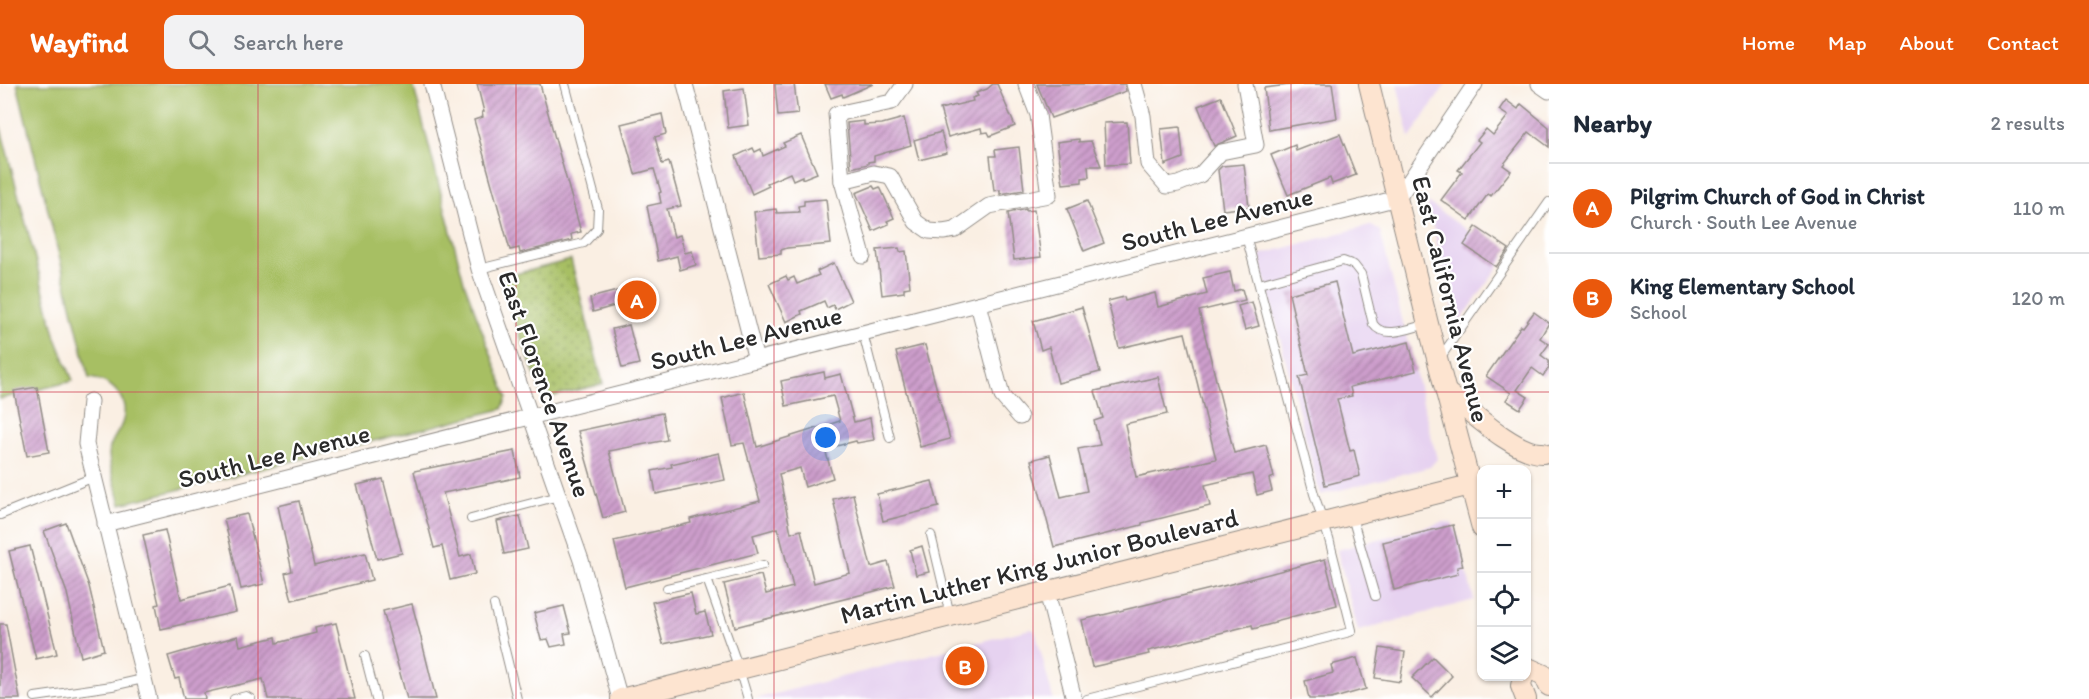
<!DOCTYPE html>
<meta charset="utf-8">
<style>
:root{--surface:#fff;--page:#f2f2f3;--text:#1f2937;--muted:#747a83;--line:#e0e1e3;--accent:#ea580c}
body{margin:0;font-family:Itim,sans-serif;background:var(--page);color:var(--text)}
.controls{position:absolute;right:18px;bottom:18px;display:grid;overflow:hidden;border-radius:12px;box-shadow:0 2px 4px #0004}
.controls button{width:54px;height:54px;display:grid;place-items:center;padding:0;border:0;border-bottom:2px solid var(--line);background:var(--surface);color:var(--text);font:30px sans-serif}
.you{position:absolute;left:826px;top:354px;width:21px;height:21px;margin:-15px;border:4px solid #fff;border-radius:50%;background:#1a73e8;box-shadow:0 0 0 9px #1a73e833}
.badge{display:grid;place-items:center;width:39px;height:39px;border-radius:50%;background:var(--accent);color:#fff;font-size:20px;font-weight:700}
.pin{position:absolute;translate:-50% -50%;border:3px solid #fff;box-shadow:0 2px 6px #0006}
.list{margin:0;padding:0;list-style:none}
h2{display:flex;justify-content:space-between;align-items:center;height:78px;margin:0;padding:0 24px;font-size:26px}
h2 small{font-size:20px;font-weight:400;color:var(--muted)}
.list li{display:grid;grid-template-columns:39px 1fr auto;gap:18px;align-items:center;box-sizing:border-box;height:90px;padding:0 24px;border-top:2px solid var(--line)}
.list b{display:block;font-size:22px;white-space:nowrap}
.list p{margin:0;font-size:20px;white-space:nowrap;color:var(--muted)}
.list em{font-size:20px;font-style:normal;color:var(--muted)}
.icon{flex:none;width:33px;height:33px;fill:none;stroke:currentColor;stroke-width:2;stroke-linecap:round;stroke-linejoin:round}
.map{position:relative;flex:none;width:1549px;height:615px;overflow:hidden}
header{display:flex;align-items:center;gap:36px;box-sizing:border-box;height:84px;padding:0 30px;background:var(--accent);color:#fff}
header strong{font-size:28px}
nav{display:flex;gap:33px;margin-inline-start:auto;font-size:21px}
.search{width:420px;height:54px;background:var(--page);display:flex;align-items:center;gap:15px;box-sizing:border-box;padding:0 21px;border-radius:12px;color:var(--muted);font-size:22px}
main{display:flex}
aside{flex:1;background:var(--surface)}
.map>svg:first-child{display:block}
.built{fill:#e6d2f0}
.grass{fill:url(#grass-dots);stroke:#697548;stroke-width:1.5}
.park{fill:#a7bf64;stroke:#697548;stroke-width:1.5}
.building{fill:url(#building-hatch)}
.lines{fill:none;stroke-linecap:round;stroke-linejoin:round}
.lane-casing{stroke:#928d87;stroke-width:10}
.street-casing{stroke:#928d87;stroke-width:17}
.secondary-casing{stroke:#928d87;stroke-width:22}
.lane{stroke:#fff;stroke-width:8}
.street{stroke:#fff;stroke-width:15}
.secondary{stroke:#fde4d0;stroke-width:20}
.grid{fill:none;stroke:#d1495b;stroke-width:1.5;stroke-opacity:0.55}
.labels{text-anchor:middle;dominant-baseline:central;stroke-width:4.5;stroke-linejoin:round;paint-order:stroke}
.street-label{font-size:26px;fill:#2b2b2b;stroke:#fff}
</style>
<header>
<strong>Wayfind</strong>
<div class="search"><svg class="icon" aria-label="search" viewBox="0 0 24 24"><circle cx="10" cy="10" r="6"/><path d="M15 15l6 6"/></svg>Search here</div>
<nav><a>Home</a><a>Map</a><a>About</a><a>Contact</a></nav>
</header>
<main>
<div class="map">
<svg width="1549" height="615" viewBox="0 0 1549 615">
<defs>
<pattern id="grass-dots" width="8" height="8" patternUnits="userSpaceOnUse" patternTransform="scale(1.5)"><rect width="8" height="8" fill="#a7bf64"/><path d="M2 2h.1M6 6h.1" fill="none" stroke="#889b53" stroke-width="1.8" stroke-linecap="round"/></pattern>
<pattern id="building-hatch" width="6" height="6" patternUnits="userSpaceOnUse" patternTransform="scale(1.5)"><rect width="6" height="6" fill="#cd9ecc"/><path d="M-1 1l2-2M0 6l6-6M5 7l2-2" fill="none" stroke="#a781a6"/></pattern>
</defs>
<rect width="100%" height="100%" fill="#fff"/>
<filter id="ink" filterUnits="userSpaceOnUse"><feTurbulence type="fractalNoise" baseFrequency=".0167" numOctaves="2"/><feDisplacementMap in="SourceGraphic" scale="12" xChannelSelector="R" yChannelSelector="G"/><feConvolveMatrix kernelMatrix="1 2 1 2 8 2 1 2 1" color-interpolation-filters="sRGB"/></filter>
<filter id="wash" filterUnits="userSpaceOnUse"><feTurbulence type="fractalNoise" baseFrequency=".008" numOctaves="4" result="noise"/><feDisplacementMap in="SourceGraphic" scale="24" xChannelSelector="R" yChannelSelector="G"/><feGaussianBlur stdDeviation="1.35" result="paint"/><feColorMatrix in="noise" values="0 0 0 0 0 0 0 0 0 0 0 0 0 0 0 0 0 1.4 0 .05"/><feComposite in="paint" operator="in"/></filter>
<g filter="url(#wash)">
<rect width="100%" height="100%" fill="#faefe3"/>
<!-- built -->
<g class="built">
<polygon points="1397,0 1446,0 1410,54"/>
<polygon points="1427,118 1505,173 1460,238 1456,236"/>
<polygon points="1370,141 1380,147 1437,375 1430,383 1320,411 1259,171"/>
<polygon points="1444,438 1451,439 1456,445 1474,516 1358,547 1337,466"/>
<polygon points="1030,545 1034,546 1036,549 1053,615 755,615"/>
</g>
<!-- grass -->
<polygon class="grass" points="571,176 603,300 550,313 541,308 499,194"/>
<!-- park -->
<g class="park">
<path d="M17,0H413L464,198L507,313L502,325L121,420C117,404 109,386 109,369C109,359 116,352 120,344C133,317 114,297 89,294Z"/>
<polygon points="0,41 56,254 73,297 0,315"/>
</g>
<g id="blocks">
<!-- building -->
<g class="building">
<polygon points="477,0 540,0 581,148 571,150 572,156 520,169 519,164 510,166 474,36 483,33 482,28 484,28"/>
<polygon points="775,0 794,0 798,30 778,32"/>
<polygon points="825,0 873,0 843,13 842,10 831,14"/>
<polygon points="993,0 997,0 1015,42 990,52 988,48 982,49 981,44 948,53 940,25 973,17 972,14 978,12 976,9 987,5"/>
<polygon points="1037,0 1125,0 1126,7 1051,34"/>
<polygon points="1297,0 1332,0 1337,34 1269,46 1264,4"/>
<polygon points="744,4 749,41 728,44 724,7"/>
<polygon points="1221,13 1237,52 1214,62 1198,22"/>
<polygon points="1506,16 1518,25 1521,20 1549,43 1549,63 1529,48 1503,81 1511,87 1491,112 1488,110 1469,136 1441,116 1462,88 1458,86 1480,58 1477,56 1486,45 1493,51 1508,32 1499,26"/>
<polygon points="662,30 666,50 655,53 662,80 669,78 681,122 667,125 674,153 680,151 685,169 692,167 696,181 680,186 677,172 658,177 647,122 661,119 659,109 661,108 654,85 635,90 621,40"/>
<polygon points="904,34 911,61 874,72 874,77 868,78 868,80 851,84 847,39 864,37 864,41 882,40"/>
<polygon points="1127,38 1130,80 1106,81 1104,39"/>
<polygon points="1180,43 1183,74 1165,81 1161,45"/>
<polygon points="941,48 947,69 919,76 914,56"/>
<polygon points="1340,50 1356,91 1332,100 1330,94 1288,111 1271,71 1295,61 1296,67"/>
<polygon points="801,51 817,89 802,95 802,92 793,96 790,89 767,99 769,102 752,110 736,72 753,64 755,68 761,65 763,72 785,62 783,59"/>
<polygon points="1079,55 1079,58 1091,57 1101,82 1088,82 1089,93 1082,94 1082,98 1063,100 1057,58"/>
<polygon points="1019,63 1024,106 1000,110 1000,106 994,107 990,72 996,72 995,66"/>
<polygon points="1244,80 1249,123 1223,126 1218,86 1222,82"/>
<polygon points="873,102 875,105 880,103 894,134 887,137 889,140 873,147 856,109"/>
<polygon points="826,115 831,160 787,164 781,166 781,170 759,172 754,128 776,125 777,129 799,128 798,122 804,121 804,117"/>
<polygon points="1087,117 1104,159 1084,167 1067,125"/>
<polygon points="1026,125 1026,127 1034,126 1041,173 1014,176 1008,129"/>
<polygon points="1476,143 1509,165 1496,183 1464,161"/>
<polygon points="899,164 900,168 906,167 910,203 904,204 904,208 882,211 877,166"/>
<polygon points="834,179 851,217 835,225 833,221 827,224 824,217 801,227 802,230 786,238 769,200 786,192 788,196 794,193 797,200 819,191 817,187"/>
<polygon points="1230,188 1234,207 1242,205 1245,216 1199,227 1234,369 1266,361 1274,393 1269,395 1272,407 1257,411 1252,390 1205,401 1210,422 1142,439 1142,441 1054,463 1031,376 1050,371 1061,413 1087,407 1078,365 1100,361 1094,337 1103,334 1095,307 1158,293 1167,330 1125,340 1136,393 1216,375 1185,249 1119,264 1108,217 1124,213 1125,217 1155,209 1158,223 1207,210 1203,194"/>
<polygon points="1335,198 1353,272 1409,258 1416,287 1350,303 1352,312 1337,315 1350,367 1354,366 1360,392 1325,401 1299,293 1308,291 1289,210"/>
<polygon points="621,206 625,219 593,228 590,214"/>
<polygon points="1252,218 1259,242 1245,246 1238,222"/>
<polygon points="1082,223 1100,288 1058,299 1049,263 1041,266 1033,237"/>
<polygon points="1534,228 1549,239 1540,254 1549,260 1541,271 1549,277 1549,283 1543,292 1532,284 1517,306 1528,313 1520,325 1506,316 1511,309 1486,292 1521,242 1523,243"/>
<polygon points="629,241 639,280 622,284 612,245"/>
<polygon points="925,261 950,355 920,363 896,268"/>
<polygon points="824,288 825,294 841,290 854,338 870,334 874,356 857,359 856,357 825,365 833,394 805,403 800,384 779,390 791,449 801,446 814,499 850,489 833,415 853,410 871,483 888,478 895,502 735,543 724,500 761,491 766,510 793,503 778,444 753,451 758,469 625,503 614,457 691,439 690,435 760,417 744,359 732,361 722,314 744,308 757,363 840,337 833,312 786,322 781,297"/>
<polygon points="37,303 49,368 27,372 14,307"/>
<polygon points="662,329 667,356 609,367 625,428 603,434 578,347"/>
<polygon points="515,367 520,393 443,409 460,473 471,470 475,490 450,496 442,462 434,464 414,387"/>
<polygon points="719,369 725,396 656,410 652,387 672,383 671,380"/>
<polygon points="383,395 402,469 377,475 357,401"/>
<polygon points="932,397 939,423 883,437 877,410"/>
<polygon points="299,417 314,482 365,469 372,496 292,516 285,489 292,487 278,422"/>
<polygon points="247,430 264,500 241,505 224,435"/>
<polygon points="520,432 528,465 504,470 497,437"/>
<polygon points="66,439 89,502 104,566 81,573 67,509 44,447"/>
<polygon points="1453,441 1463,482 1457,483 1458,490 1394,506 1383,458"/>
<polygon points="165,446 181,515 230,502 236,528 161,545 156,521 159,520 143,451"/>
<polygon points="30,462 57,570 36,575 9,467"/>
<polygon points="922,462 929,488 916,491 910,466"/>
<polygon points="1325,475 1337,521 1275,537 1275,539 1253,545 1252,541 1148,567 1149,570 1092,583 1082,536 1227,501"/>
<polygon points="691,509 696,530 705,528 711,550 663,560 652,518"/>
<polygon points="412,520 420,550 436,615 407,615 383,527"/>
<polygon points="564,522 571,549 564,550 566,560 551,563 548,555 541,556 534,529"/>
<polygon points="336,539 355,615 268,615 263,595 204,609 205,615 184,615 179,594 175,595 168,572 238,552 240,562 276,553 277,559 316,549 315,544"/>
<polygon points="0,540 6,540 20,615 0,615"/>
<polygon points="1380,564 1405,568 1400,598 1375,594"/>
<polygon points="1433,573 1452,592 1432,613 1412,594"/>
<polygon points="1357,574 1366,605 1331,615 1309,615 1305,597 1333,589 1331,581"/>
</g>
</g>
</g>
<g filter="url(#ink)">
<use href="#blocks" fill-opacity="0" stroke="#928d87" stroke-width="1.5"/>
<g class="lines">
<defs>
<g id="lane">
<polyline points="479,185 584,159 597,145 598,125 565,0"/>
<path d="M1259,200L1343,177L1354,181L1361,190L1373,240C1384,256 1411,244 1427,240"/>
<polyline points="863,249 890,354"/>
<polyline points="1440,274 1549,118"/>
<polyline points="0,431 94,393"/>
<polyline points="1352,433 1375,512"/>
<polyline points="471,435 559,412"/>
<polyline points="931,451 950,531"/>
<polyline points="667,504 707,495"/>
<polyline points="494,521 517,615"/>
<polyline points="365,572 376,615"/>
<polyline points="35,613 112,602 143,595"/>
<polyline points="234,615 246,612 251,615"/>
<polyline points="748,615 739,585 707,495 763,481"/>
<polyline points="1087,615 1350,548 1352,546 1329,455 1314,410 1246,152"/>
</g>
<g id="street">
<polyline points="432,0 479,185 581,476 620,615"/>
<polyline points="685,0 756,276"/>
<polyline points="1134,0 1143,32 1148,80 1167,102 1178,100 1200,91 1221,68 1256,61 1245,0"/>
<polyline points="1539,0 1549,7"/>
<polyline points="842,97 874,89 890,92 916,138 929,147 943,148 955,146 989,122 1049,111 1038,31 1026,0"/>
<polyline points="863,172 842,97 836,30 892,18 905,0"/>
<polyline points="978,220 1002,312 1020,333"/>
<polyline points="90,317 86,360 149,615"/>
<polyline points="105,440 1398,114 1475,0"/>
<polyline points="1047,508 1074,615"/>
</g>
<g id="secondary">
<polyline points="1369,0 1428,240 1482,444"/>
<path d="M1446,308C1468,325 1516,371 1543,369"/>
<polyline points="1526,583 1544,591 1549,602"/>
<polyline points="1523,592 1521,602 1526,615"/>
<polyline points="621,615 1482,398"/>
</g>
</defs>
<!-- lane casing -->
<use href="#lane" class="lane-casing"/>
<!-- street casing -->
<use href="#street" class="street-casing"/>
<!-- secondary casing -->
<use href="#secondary" class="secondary-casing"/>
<!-- lane -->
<use href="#lane" class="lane"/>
<!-- street -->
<use href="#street" class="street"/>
<!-- secondary -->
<use href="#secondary" class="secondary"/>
</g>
</g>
<!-- grid -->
<path class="grid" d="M258,0V615M516,0V615M774,0V615M1033,0V615M1291,0V615M0,308H1549"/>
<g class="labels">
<!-- street labels -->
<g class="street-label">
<text transform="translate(1217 135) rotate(-14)">South Lee Avenue</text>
<text transform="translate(1451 215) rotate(76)">East California Avenue</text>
<text transform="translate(746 254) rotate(-14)">South Lee Avenue</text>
<text transform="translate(545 300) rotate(71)">East Florence Avenue</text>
<text transform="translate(274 372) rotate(-14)">South Lee Avenue</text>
<text transform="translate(1039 482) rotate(-14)">Martin Luther King Junior Boulevard</text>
</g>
</g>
</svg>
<div class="controls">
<button>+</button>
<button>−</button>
<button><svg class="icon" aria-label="locate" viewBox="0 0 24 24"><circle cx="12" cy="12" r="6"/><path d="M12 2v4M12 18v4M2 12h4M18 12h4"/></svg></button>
<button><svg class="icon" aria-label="layers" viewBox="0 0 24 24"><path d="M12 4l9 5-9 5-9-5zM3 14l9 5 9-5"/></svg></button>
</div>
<div class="you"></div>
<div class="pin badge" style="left:637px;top:216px">A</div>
<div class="pin badge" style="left:965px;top:582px">B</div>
</div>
<aside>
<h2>Nearby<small>2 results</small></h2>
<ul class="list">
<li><span class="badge">A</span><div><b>Pilgrim Church of God in Christ</b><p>Church · South Lee Avenue</p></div><em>110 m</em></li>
<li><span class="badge">B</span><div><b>King Elementary School</b><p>School</p></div><em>120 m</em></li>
</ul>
</aside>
</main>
